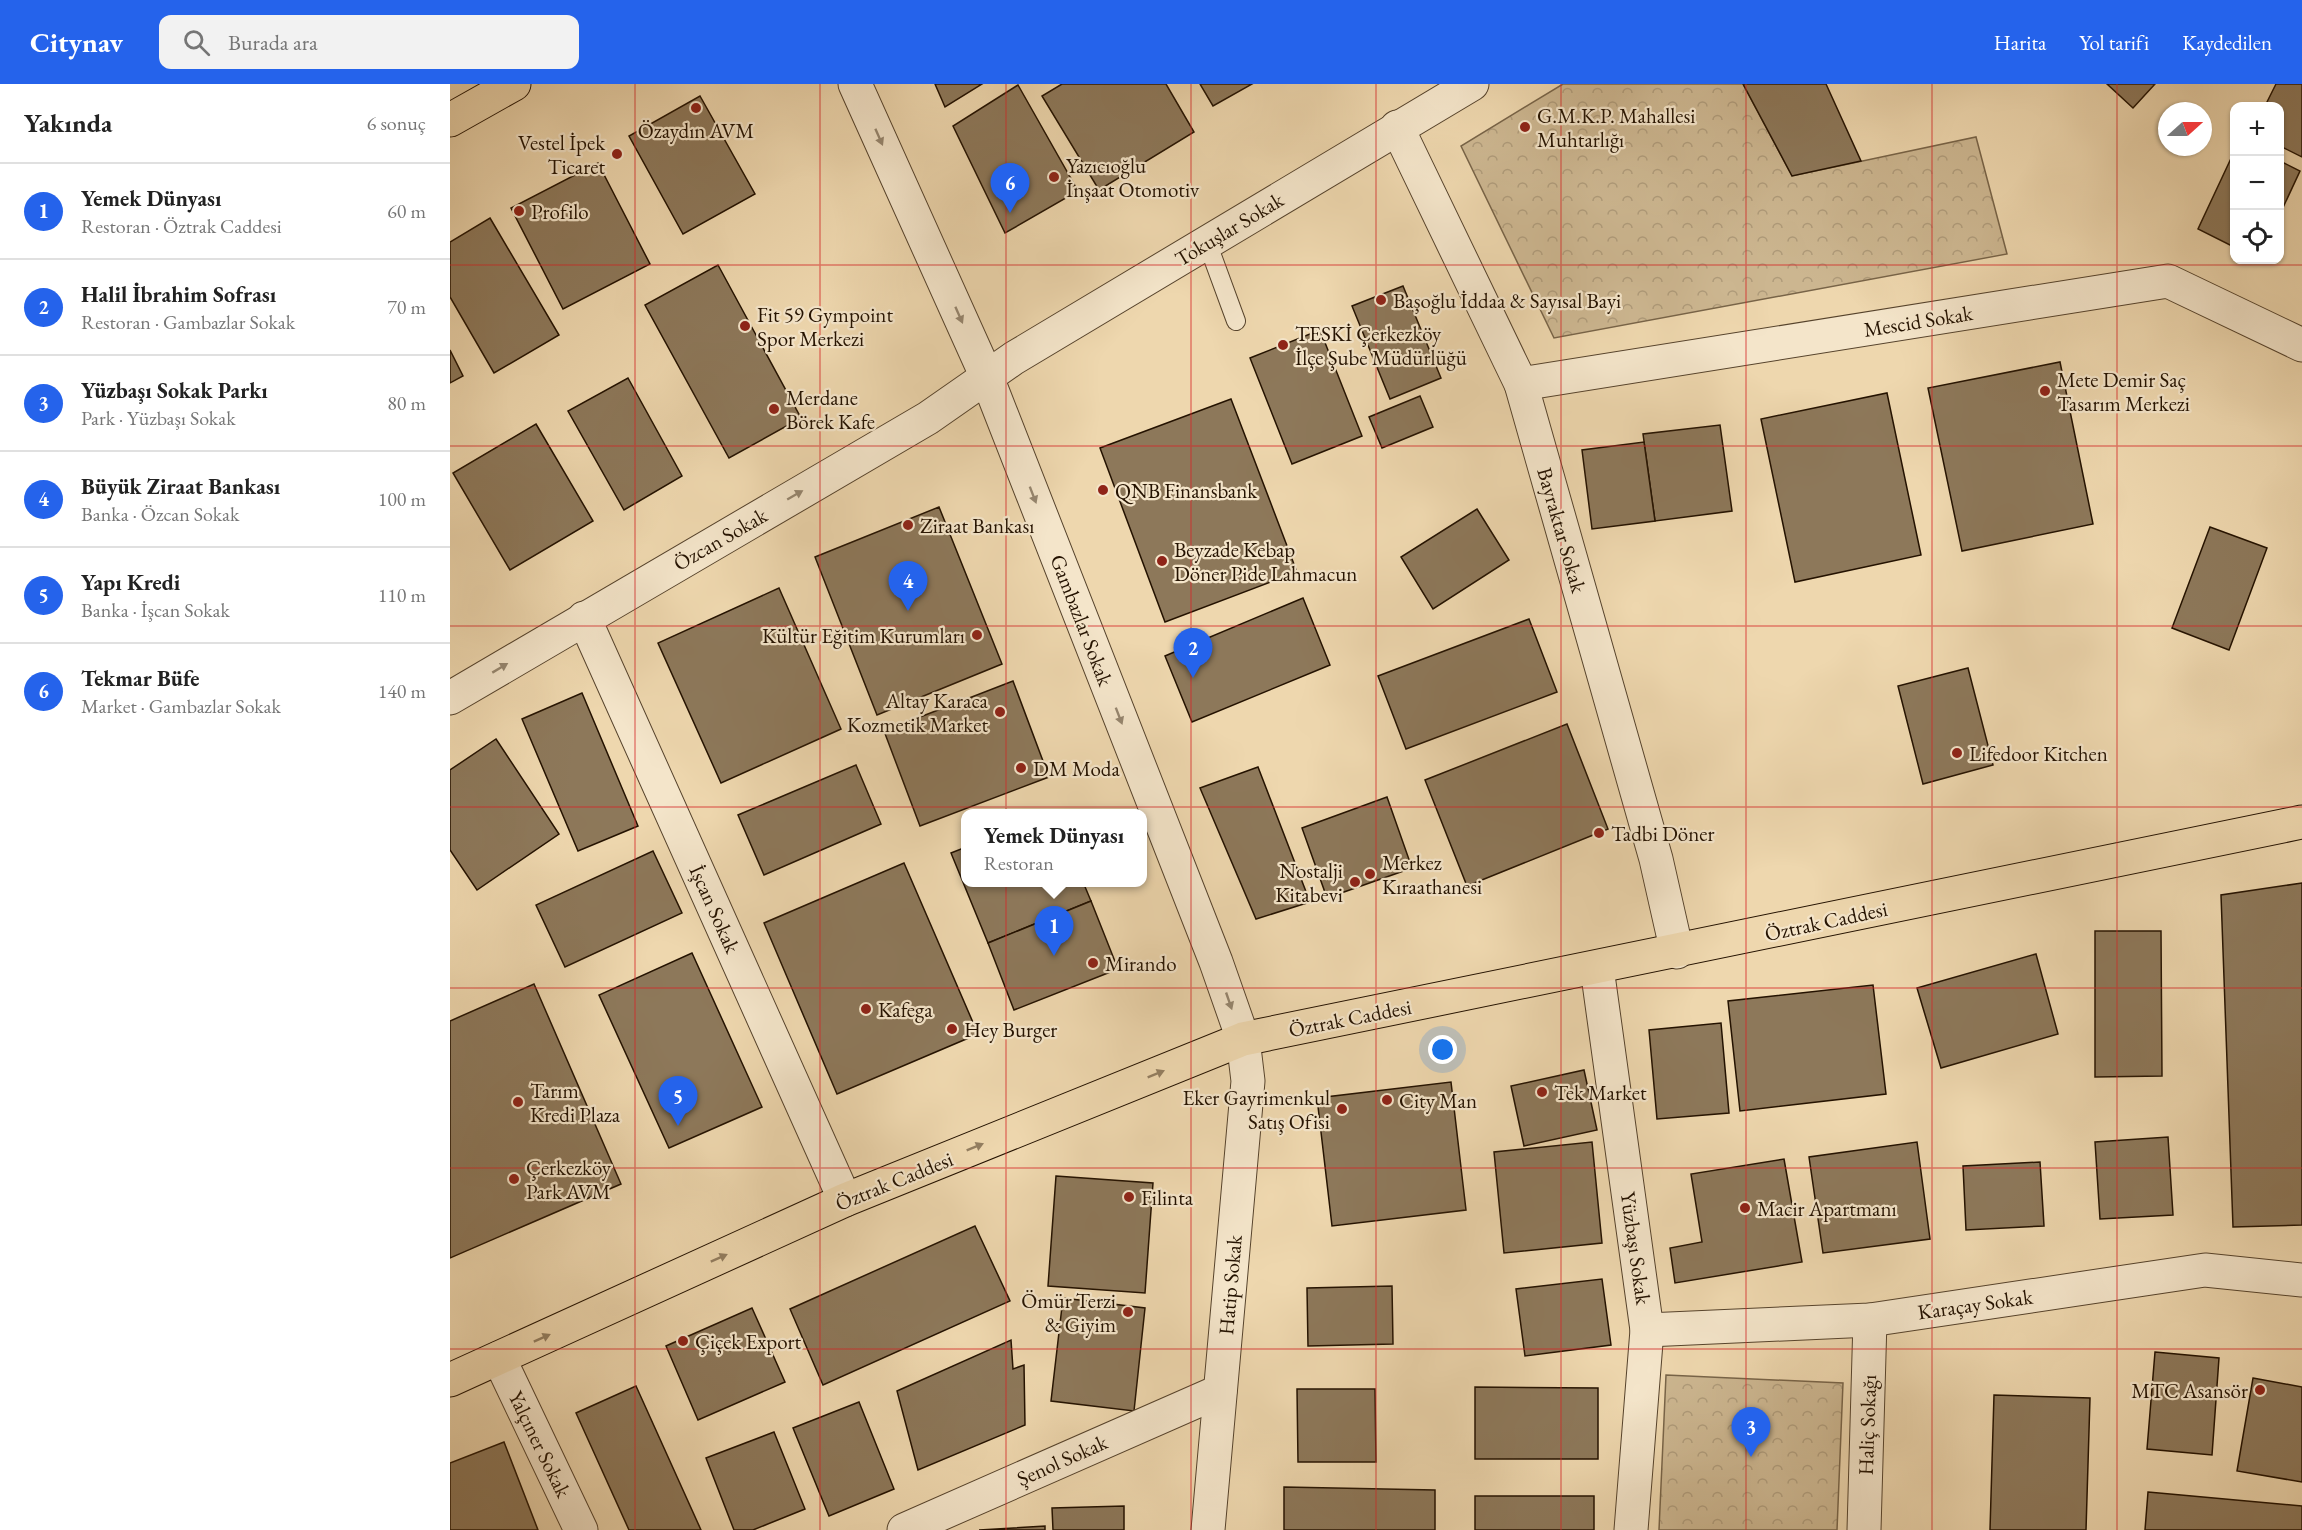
<!DOCTYPE html>
<html lang="tr">
<meta charset="utf-8">
<style>
:root{--surface:#fff;--page:#f2f2f2;--text:#222;--muted:#767676;--line:#e0e0e0;--accent:#2563eb}
body{margin:0;font-family:"EB Garamond",serif;background:var(--page);color:var(--text)}
.controls{position:absolute;right:18px;top:18px;display:grid;overflow:hidden;border-radius:12px;box-shadow:0 2px 4px #0004}
.controls button{width:54px;height:54px;display:grid;place-items:center;padding:0;border:0;border-bottom:2px solid var(--line);background:var(--surface);color:var(--text);font:30px sans-serif}
.compass{position:absolute;left:1708px;top:18px;width:54px;height:54px;border-radius:50%;background:var(--surface);box-shadow:0 2px 4px #0004;rotate:69deg}
.you{position:absolute;left:993px;top:966px;width:21px;height:21px;margin:-15px;border:4px solid #fff;border-radius:50%;background:#1a73e8;box-shadow:0 0 0 9px #1a73e833}
.badge{display:grid;place-items:center;width:39px;height:39px;border-radius:50%;background:var(--accent);color:#fff;font-size:20px;font-weight:700}
.pin{position:absolute;translate:-50% -50px;filter:drop-shadow(0 2px 3px #0008)}
.pin::after{content:'';position:absolute;top:32px;width:21px;height:18px;background:inherit;clip-path:polygon(0 0,100% 0,50% 100%)}
.popup{position:absolute;left:511px;top:725px;width:186px;height:78px;box-sizing:border-box;display:grid;place-content:center;border-radius:12px;background:var(--surface);filter:drop-shadow(0 2px 4px #0005);font-size:20px;white-space:nowrap;color:var(--muted)}
.popup b{font-size:22px;color:var(--text)}
.popup::after{content:'';position:absolute;left:50%;top:100%;margin-left:-12px;border:12px solid transparent;border-top-color:var(--surface)}
.list{margin:0;padding:0;list-style:none}
h2{display:flex;justify-content:space-between;align-items:center;height:78px;margin:0;padding:0 24px;font-size:26px}
h2 small{font-size:20px;font-weight:400;color:var(--muted)}
.list li{display:grid;grid-template-columns:39px 1fr auto;gap:18px;align-items:center;box-sizing:border-box;height:96px;padding:0 24px;border-top:2px solid var(--line)}
.list b{display:block;font-size:22px;white-space:nowrap}
.list p{margin:0;font-size:20px;white-space:nowrap;color:var(--muted)}
.list em{font-size:20px;font-style:normal;color:var(--muted)}
.icon{flex:none;width:33px;height:33px;fill:none;stroke:currentColor;stroke-width:2;stroke-linecap:round;stroke-linejoin:round}
.map{position:relative;flex:none;width:1852px;height:1446px;overflow:hidden}
header{display:flex;align-items:center;gap:36px;box-sizing:border-box;height:84px;padding:0 30px;background:var(--accent);color:#fff}
header strong{font-size:28px}
nav{display:flex;gap:33px;margin-inline-start:auto;font-size:21px}
.search{width:420px;height:54px;background:var(--page);display:flex;align-items:center;gap:15px;box-sizing:border-box;padding:0 21px;border-radius:12px;color:var(--muted);font-size:22px}
main{display:flex}
aside{flex:1;background:var(--surface)}
.map>svg:first-child{display:block}
.forest{fill:url(#forest-crowns);stroke:#786448;stroke-width:1.5}
.building{fill:#8d785a;stroke:#241200;stroke-width:1.5}
.lines{fill:none;stroke-linecap:round;stroke-linejoin:round}
.lane-casing{stroke:#56432c;stroke-width:20}
.street-casing{stroke:#56432c;stroke-width:35}
.primary-casing{stroke:#241200;stroke-width:35}
.lane{stroke:#f4e5ca;stroke-width:18}
.street{stroke:#f4e5ca;stroke-width:33}
.primary{stroke:#eed7ae;stroke-width:33}
.oneway{fill:#96866f}
.oneway2{fill:#937e60}
.grid{fill:none;stroke:#d62828;stroke-width:1.5;stroke-opacity:0.55}
.poi-dot{fill:#8f2418;stroke:#f4e5ca;stroke-width:2}
.labels{text-anchor:middle;dominant-baseline:central;stroke-width:4.5;stroke-linejoin:round;paint-order:stroke}
.poi-label{font-size:21px;fill:#241200;stroke:#f4e5ca;text-anchor:start}
.street-label{font-size:21px;fill:#241200;stroke:#f4e5ca}
</style>
<header>
<strong>Citynav</strong>
<div class="search"><svg class="icon" aria-label="search" viewBox="0 0 24 24"><circle cx="10" cy="10" r="6"/><path d="M15 15l6 6"/></svg>Burada ara</div>
<nav><a>Harita</a><a>Yol tarifi</a><a>Kaydedilen</a></nav>
</header>
<main>
<aside>
<h2>Yakında<small>6 sonuç</small></h2>
<ul class="list">
<li><span class="badge">1</span><div><b>Yemek Dünyası</b><p>Restoran · Öztrak Caddesi</p></div><em>60 m</em></li>
<li><span class="badge">2</span><div><b>Halil İbrahim Sofrası</b><p>Restoran · Gambazlar Sokak</p></div><em>70 m</em></li>
<li><span class="badge">3</span><div><b>Yüzbaşı Sokak Parkı</b><p>Park · Yüzbaşı Sokak</p></div><em>80 m</em></li>
<li><span class="badge">4</span><div><b>Büyük Ziraat Bankası</b><p>Banka · Özcan Sokak</p></div><em>100 m</em></li>
<li><span class="badge">5</span><div><b>Yapı Kredi</b><p>Banka · İşcan Sokak</p></div><em>110 m</em></li>
<li><span class="badge">6</span><div><b>Tekmar Büfe</b><p>Market · Gambazlar Sokak</p></div><em>140 m</em></li>
</ul>
</aside>
<div class="map">
<svg width="1852" height="1446" viewBox="0 0 1852 1446">
<defs>
<pattern id="forest-crowns" width="20" height="18" patternUnits="userSpaceOnUse" patternTransform="scale(1.5)"><rect width="20" height="18" fill="#ccb690"/><path d="M2 6a3 3 0 1 1 6 0M12 15a3 3 0 1 1 6 0" fill="none" stroke="#af9b7a"/></pattern>
</defs>
<rect width="100%" height="100%" fill="#eed7ae"/>
<filter id="stains"><feTurbulence type="fractalNoise" baseFrequency=".00333" numOctaves="4"/><feColorMatrix values="0 0 0 0 .2 0 0 0 0 .09 0 0 0 0 .02 0 0 0 .5 -.17"/></filter>
<radialGradient id="worn" r=".72"><stop offset=".6" stop-color="#630" stop-opacity="0"/><stop offset="1" stop-color="#630" stop-opacity=".3"/></radialGradient>
<!-- forest -->
<g class="forest">
<polygon points="1113,0 1293,0 1342,92 1526,53 1557,170 1104,254 1011,62"/>
<polygon points="1216,1291 1393,1299 1387,1446 1209,1446"/>
</g>
<!-- building -->
<g class="building">
<polygon points="485,0 532,0 495,23"/>
<polygon points="612,0 716,0 744,48 649,106 592,12"/>
<polygon points="750,0 802,0 763,22"/>
<polygon points="1293,0 1376,0 1411,77 1342,92"/>
<polygon points="1657,0 1705,0 1683,24"/>
<polygon points="1826,0 1852,0 1852,73 1830,62 1830,22 1815,22"/>
<polygon points="568,1 628,107 555,149 503,42"/>
<polygon points="250,12 305,110 233,150 179,52"/>
<polygon points="1784,68 1784,163 1748,145"/>
<polygon points="1830,77 1850,87 1830,130"/>
<polygon points="148,79 200,180 113,225 61,124"/>
<polygon points="40,134 109,251 44,289 0,213 0,158"/>
<polygon points="268,181 351,334 279,374 195,221"/>
<polygon points="953,202 991,294 940,315 902,222"/>
<polygon points="870,246 912,352 842,380 800,274"/>
<polygon points="0,266 13,292 0,299"/>
<polygon points="1610,278 1643,440 1512,467 1478,304"/>
<polygon points="178,294 232,392 174,426 118,327"/>
<polygon points="1437,309 1471,471 1345,498 1311,335"/>
<polygon points="970,312 983,343 932,364 919,333"/>
<polygon points="781,315 847,488 715,538 650,364"/>
<polygon points="86,340 143,437 60,486 3,389"/>
<polygon points="1270,341 1282,427 1205,437 1193,350"/>
<polygon points="1194,358 1205,437 1142,445 1132,366"/>
<polygon points="489,423 552,580 427,631 365,473"/>
<polygon points="1027,425 1059,476 983,525 951,473"/>
<polygon points="1760,443 1817,464 1779,566 1722,544"/>
<polygon points="329,504 391,645 271,699 208,559"/>
<polygon points="853,514 880,581 742,638 715,572"/>
<polygon points="1079,535 1107,608 956,665 928,592"/>
<polygon points="1518,584 1543,681 1473,700 1448,602"/>
<polygon points="563,597 599,693 470,742 434,647"/>
<polygon points="132,609 188,742 128,767 72,635"/>
<polygon points="1117,640 1158,745 1017,802 975,696"/>
<polygon points="46,655 109,750 27,806 0,766 0,686"/>
<polygon points="406,681 431,740 314,791 288,731"/>
<polygon points="808,683 860,818 806,835 750,704"/>
<polygon points="937,713 962,784 877,814 852,744"/>
<polygon points="516,763 516,798 633,798 641,817 538,859 501,769"/>
<polygon points="203,767 232,829 115,883 86,821"/>
<polygon points="454,779 528,950 387,1010 314,839"/>
<polygon points="1852,799 1852,1141 1783,1143 1771,811"/>
<polygon points="641,817 668,885 564,926 538,859"/>
<polygon points="1645,847 1711,847 1712,992 1645,993"/>
<polygon points="242,869 312,1023 219,1064 149,911"/>
<polygon points="1586,870 1608,950 1491,984 1467,904"/>
<polygon points="84,900 171,1100 0,1174 0,937"/>
<polygon points="1423,901 1436,1010 1290,1027 1278,917"/>
<polygon points="1271,939 1279,1029 1207,1035 1199,946"/>
<polygon points="1134,986 1147,1046 1074,1062 1061,1002"/>
<polygon points="1001,998 1016,1126 882,1142 867,1014"/>
<polygon points="1718,1053 1723,1131 1650,1135 1645,1058"/>
<polygon points="1142,1058 1152,1159 1054,1169 1044,1068"/>
<polygon points="1467,1058 1480,1155 1373,1169 1359,1073"/>
<polygon points="1334,1075 1352,1178 1225,1199 1220,1164 1252,1158 1241,1090"/>
<polygon points="1590,1078 1594,1142 1516,1146 1513,1082"/>
<polygon points="606,1092 703,1099 695,1209 598,1202"/>
<polygon points="525,1142 560,1217 373,1301 340,1225"/>
<polygon points="1152,1195 1161,1261 1075,1272 1066,1205"/>
<polygon points="942,1202 943,1260 858,1262 857,1204"/>
<polygon points="613,1214 695,1224 684,1327 601,1317"/>
<polygon points="302,1224 335,1298 248,1336 216,1262"/>
<polygon points="561,1256 563,1285 574,1281 575,1341 468,1386 447,1307"/>
<polygon points="1705,1268 1769,1274 1762,1371 1697,1365"/>
<polygon points="1803,1294 1852,1303 1852,1398 1787,1387"/>
<polygon points="186,1302 251,1446 179,1446 126,1329"/>
<polygon points="1025,1303 1148,1304 1148,1375 1025,1375"/>
<polygon points="847,1305 925,1305 926,1378 848,1378"/>
<polygon points="1544,1311 1640,1314 1636,1446 1540,1446"/>
<polygon points="409,1318 444,1405 379,1432 343,1344"/>
<polygon points="324,1348 355,1425 303,1446 284,1446 256,1374"/>
<polygon points="54,1358 88,1446 0,1446 0,1379"/>
<polygon points="834,1403 985,1406 985,1446 834,1446"/>
<polygon points="1698,1408 1852,1422 1852,1446 1695,1446"/>
<rect x="1025" y="1412" width="119" height="34"/>
<polygon points="674,1422 674,1446 603,1446 602,1424"/>
<polygon points="595,1442 595,1446 529,1446"/>
</g>
<g class="lines">
<defs>
<polyline id="lane" points="757,158 786,237"/>
<g id="street">
<polyline points="405,0 536,291 766,878 793,955 798,997 758,1446"/>
<polyline points="947,43 1071,300 1206,775 1227,868"/>
<polyline points="1071,300 1718,197 1852,261"/>
<polyline points="134,534 395,1116"/>
<polyline points="0,614 478,334 564,274 1022,0"/>
<polyline points="1147,884 1197,1246 1181,1446"/>
<polyline points="1197,1246 1420,1236 1755,1186 1852,1196"/>
<polyline points="49,1274 131,1446"/>
<polyline points="454,1446 770,1307"/>
<polyline points="1414,1446 1420,1236"/>
</g>
<g id="primary">
<polyline points="0,36 64,0"/>
<polyline points="0,1296 395,1116 793,955 1852,738"/>
</g>
</defs>
<!-- lane casing -->
<use href="#lane" class="lane-casing"/>
<!-- street casing -->
<use href="#street" class="street-casing"/>
<!-- primary casing -->
<use href="#primary" class="primary-casing"/>
<!-- lane -->
<use href="#lane" class="lane"/>
<!-- street -->
<use href="#street" class="street"/>
<!-- primary -->
<use href="#primary" class="primary"/>
</g>
<!-- one-way arrows -->
<defs><path id="oneway-solid" d="M-6-.8H1V-3.2L6.5 0L1 3.2V.8H-6Z" transform="scale(1.5)"/></defs>
<g class="oneway">
<use href="#oneway-solid" transform="translate(429 53) rotate(66)"/>
<use href="#oneway-solid" transform="translate(509 231) rotate(66)"/>
<use href="#oneway-solid" transform="translate(345 411) rotate(-30)"/>
<use href="#oneway-solid" transform="translate(583 411) rotate(69)"/>
<use href="#oneway-solid" transform="translate(50 584) rotate(-31)"/>
<use href="#oneway-solid" transform="translate(669 632) rotate(69)"/>
<use href="#oneway-solid" transform="translate(779 917) rotate(71)"/>
</g>
<g class="oneway2">
<use href="#oneway-solid" transform="translate(706 990) rotate(-22)"/>
<use href="#oneway-solid" transform="translate(525 1063) rotate(-22)"/>
<use href="#oneway-solid" transform="translate(269 1174) rotate(-24)"/>
<use href="#oneway-solid" transform="translate(92 1254) rotate(-24)"/>
</g>
<!-- grid -->
<path class="grid" d="M185,0V1446M370,0V1446M556,0V1446M741,0V1446M926,0V1446M1111,0V1446M1296,0V1446M1482,0V1446M1667,0V1446M0,181H1852M0,362H1852M0,542H1852M0,723H1852M0,904H1852M0,1084H1852M0,1265H1852"/>
<!-- markers -->
<g class="poi-dot">
<circle cx="246" cy="24" r="6"/>
<circle cx="1075" cy="43" r="6"/>
<circle cx="167" cy="70" r="6"/>
<circle cx="604" cy="93" r="6"/>
<circle cx="69" cy="127" r="6"/>
<circle cx="931" cy="216" r="6"/>
<circle cx="295" cy="242" r="6"/>
<circle cx="833" cy="261" r="6"/>
<circle cx="1595" cy="307" r="6"/>
<circle cx="324" cy="325" r="6"/>
<circle cx="653" cy="406" r="6"/>
<circle cx="458" cy="441" r="6"/>
<circle cx="712" cy="477" r="6"/>
<circle cx="527" cy="551" r="6"/>
<circle cx="550" cy="628" r="6"/>
<circle cx="1507" cy="669" r="6"/>
<circle cx="571" cy="684" r="6"/>
<circle cx="1149" cy="749" r="6"/>
<circle cx="920" cy="790" r="6"/>
<circle cx="905" cy="798" r="6"/>
<circle cx="643" cy="879" r="6"/>
<circle cx="416" cy="925" r="6"/>
<circle cx="502" cy="945" r="6"/>
<circle cx="1092" cy="1008" r="6"/>
<circle cx="937" cy="1016" r="6"/>
<circle cx="68" cy="1018" r="6"/>
<circle cx="892" cy="1025" r="6"/>
<circle cx="64" cy="1095" r="6"/>
<circle cx="679" cy="1113" r="6"/>
<circle cx="1295" cy="1124" r="6"/>
<circle cx="678" cy="1228" r="6"/>
<circle cx="233" cy="1257" r="6"/>
<circle cx="1810" cy="1306" r="6"/>
</g>
<g class="labels">
<!-- poi labels -->
<g class="poi-label">
<text x="1087" y="31">G.M.K.P. Mahallesi<tspan x="1087" dy="24">Muhtarlığı</tspan></text>
<text x="246" y="46" text-anchor="middle">Özaydın AVM</text>
<text x="155" y="58" text-anchor="end">Vestel İpek<tspan x="155" dy="24">Ticaret</tspan></text>
<text x="616" y="81">Yazıcıoğlu<tspan x="616" dy="24">İnşaat Otomotiv</tspan></text>
<text x="81" y="127">Profilo</text>
<text x="943" y="216">Başoğlu İddaa &amp; Sayısal Bayi</text>
<text x="307" y="230">Fit 59 Gympoint<tspan x="307" dy="24">Spor Merkezi</tspan></text>
<text x="845" y="249">TESKİ Çerkezköy<tspan x="845" dy="24">İlçe Şube Müdürlüğü</tspan></text>
<text x="1607" y="295">Mete Demir Saç<tspan x="1607" dy="24">Tasarım Merkezi</tspan></text>
<text x="336" y="313">Merdane<tspan x="336" dy="24">Börek Kafe</tspan></text>
<text x="665" y="406">QNB Finansbank</text>
<text x="470" y="441">Ziraat Bankası</text>
<text x="724" y="465">Beyzade Kebap<tspan x="724" dy="24">Döner Pide Lahmacun</tspan></text>
<text x="515" y="551" text-anchor="end">Kültür Eğitim Kurumları</text>
<text x="538" y="616" text-anchor="end">Altay Karaca<tspan x="538" dy="24">Kozmetik Market</tspan></text>
<text x="1519" y="669">Lifedoor Kitchen</text>
<text x="583" y="684">DM Moda</text>
<text x="1161" y="749">Tadbi Döner</text>
<text x="932" y="778">Merkez<tspan x="932" dy="24">Kıraathanesi</tspan></text>
<text x="893" y="786" text-anchor="end">Nostalji<tspan x="893" dy="24">Kitabevi</tspan></text>
<text x="655" y="879">Mirando</text>
<text x="428" y="925">Kafega</text>
<text x="514" y="945">Hey Burger</text>
<text x="80" y="1006">Tarım<tspan x="80" dy="24">Kredi Plaza</tspan></text>
<text x="1104" y="1008">Tek Market</text>
<text x="880" y="1013" text-anchor="end">Eker Gayrimenkul<tspan x="880" dy="24">Satış Ofisi</tspan></text>
<text x="949" y="1016">City Man</text>
<text x="76" y="1083">Çerkezköy<tspan x="76" dy="24">Park AVM</tspan></text>
<text x="691" y="1113">Filinta</text>
<text x="1307" y="1124">Macir Apartmanı</text>
<text x="666" y="1216" text-anchor="end">Ömür Terzi<tspan x="666" dy="24">&amp; Giyim</tspan></text>
<text x="245" y="1257">Çiçek Export</text>
<text x="1798" y="1306" text-anchor="end">MTC Asansör</text>
</g>
<!-- street labels -->
<g class="street-label">
<text transform="translate(779 145) rotate(-31)">Tokuşlar Sokak</text>
<text transform="translate(1468 237) rotate(-9)">Mescid Sokak</text>
<text transform="translate(1112 446) rotate(74)">Bayraktar Sokak</text>
<text transform="translate(270 455) rotate(-30)">Özcan Sokak</text>
<text transform="translate(632 536) rotate(69)">Gambazlar Sokak</text>
<text transform="translate(265 825) rotate(66)">İşcan Sokak</text>
<text transform="translate(1376 837) rotate(-12)">Öztrak Caddesi</text>
<text transform="translate(900 934) rotate(-11)">Öztrak Caddesi</text>
<text transform="translate(444 1097) rotate(-22)">Öztrak Caddesi</text>
<text transform="translate(1186 1164) rotate(82)">Yüzbaşı Sokak</text>
<text transform="translate(780 1201) rotate(-85)">Hatip Sokak</text>
<text transform="translate(1525 1220) rotate(-8)">Karaçay Sokak</text>
<text transform="translate(1417 1341) rotate(-88)">Haliç Sokağı</text>
<text transform="translate(90 1360) rotate(64)">Yalçıner Sokak</text>
<text transform="translate(612 1376) rotate(-24)">Şenol Sokak</text>
</g>
</g>
<rect width="100%" height="100%" filter="url(#stains)"/>
<rect width="100%" height="100%" fill="url(#worn)"/>
</svg>
<div class="controls">
<button>+</button>
<button>−</button>
<button><svg class="icon" aria-label="locate" viewBox="0 0 24 24"><circle cx="12" cy="12" r="6"/><path d="M12 2v4M12 18v4M2 12h4M18 12h4"/></svg></button>
</div>
<svg class="compass" viewBox="-18 -18 36 36"><path d="M0-13l5 13h-10z" fill="#e53935"/><path d="M0 13l5-13h-10z" fill="#767676"/></svg>
<div class="you"></div>
<div class="pin badge" style="left:604px;top:872px">1</div>
<div class="popup"><b>Yemek Dünyası</b>Restoran</div>
<div class="pin badge" style="left:743px;top:594px">2</div>
<div class="pin badge" style="left:1301px;top:1373px">3</div>
<div class="pin badge" style="left:458px;top:527px">4</div>
<div class="pin badge" style="left:228px;top:1042px">5</div>
<div class="pin badge" style="left:560px;top:129px">6</div>
</div>
</main>
